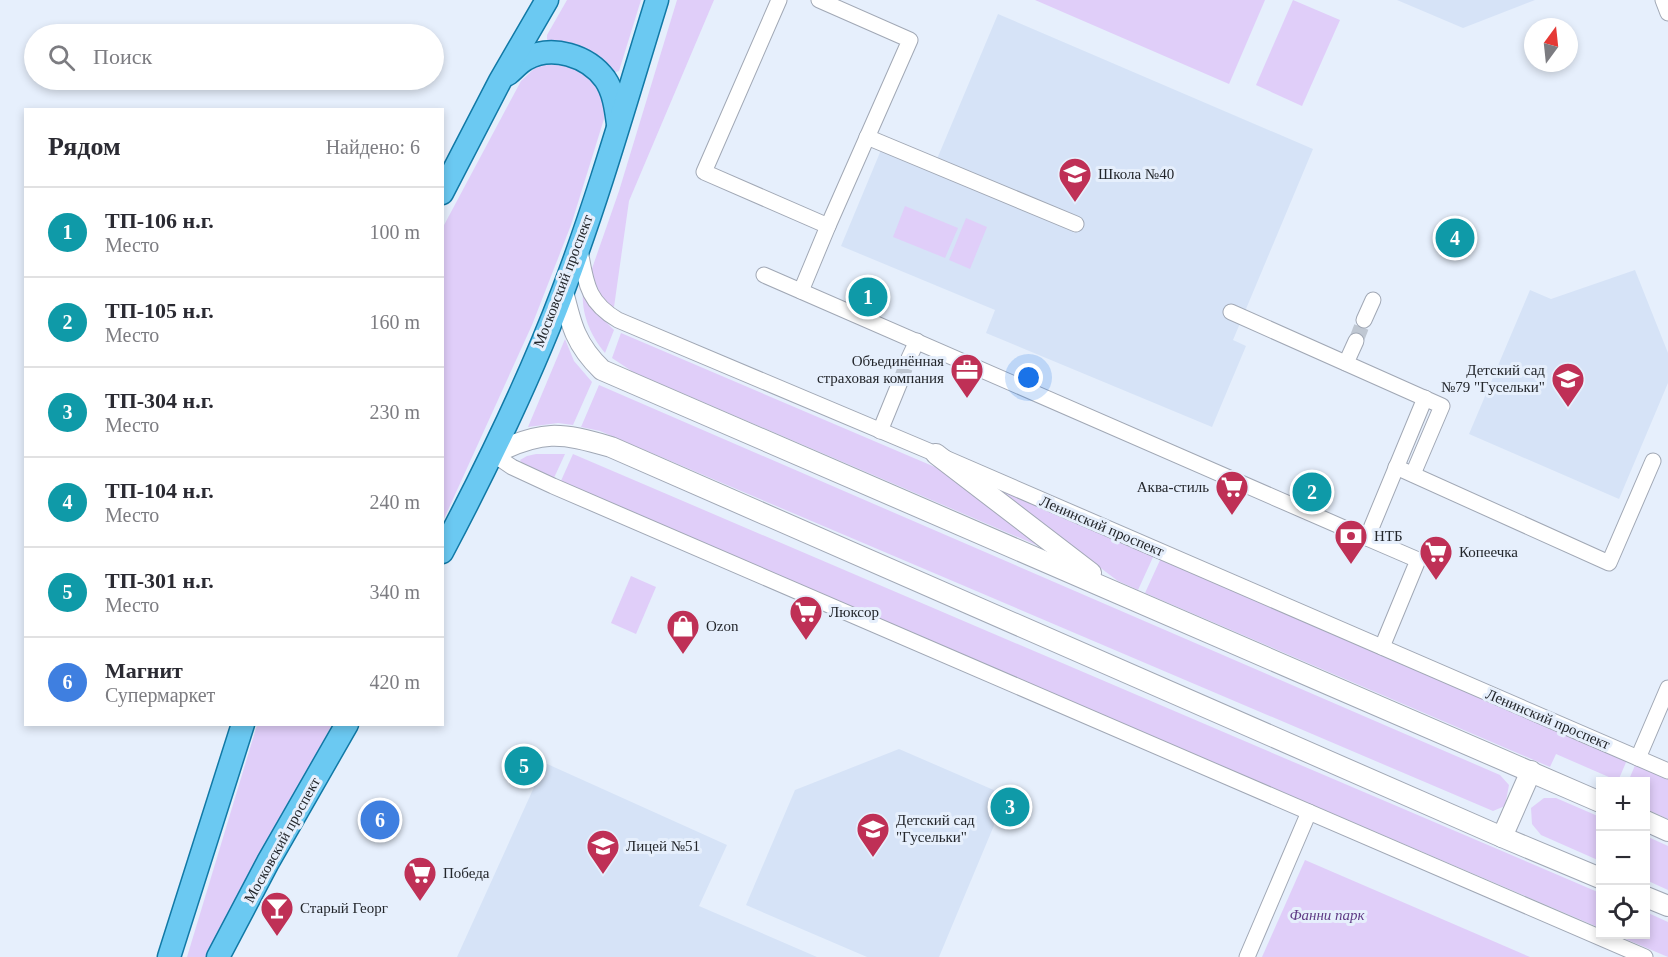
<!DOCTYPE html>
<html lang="ru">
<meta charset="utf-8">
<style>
:root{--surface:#fff;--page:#f2f2f3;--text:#2b2b33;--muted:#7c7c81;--line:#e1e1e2;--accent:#bf3056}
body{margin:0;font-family:Georgia,serif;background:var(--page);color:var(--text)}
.controls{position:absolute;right:18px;bottom:18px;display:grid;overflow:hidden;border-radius:0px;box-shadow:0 3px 9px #0003}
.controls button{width:54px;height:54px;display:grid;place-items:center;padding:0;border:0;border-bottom:2px solid var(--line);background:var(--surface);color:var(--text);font:30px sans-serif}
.compass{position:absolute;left:1524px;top:18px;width:54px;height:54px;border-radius:50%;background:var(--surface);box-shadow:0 3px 9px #0003;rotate:15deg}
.you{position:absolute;left:1029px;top:378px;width:21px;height:21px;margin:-15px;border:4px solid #fff;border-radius:50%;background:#1a73e8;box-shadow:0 0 0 9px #1a73e833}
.badge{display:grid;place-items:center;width:39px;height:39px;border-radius:50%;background:var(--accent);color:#fff;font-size:20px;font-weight:700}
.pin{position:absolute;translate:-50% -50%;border:3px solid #fff;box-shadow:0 2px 6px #0006}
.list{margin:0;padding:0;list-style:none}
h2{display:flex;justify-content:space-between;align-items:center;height:78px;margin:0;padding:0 24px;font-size:26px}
h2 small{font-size:20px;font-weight:400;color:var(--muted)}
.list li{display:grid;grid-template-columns:39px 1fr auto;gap:18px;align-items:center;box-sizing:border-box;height:90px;padding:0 24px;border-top:2px solid var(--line)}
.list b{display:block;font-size:22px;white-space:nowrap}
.list p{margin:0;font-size:20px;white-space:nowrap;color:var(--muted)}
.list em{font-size:20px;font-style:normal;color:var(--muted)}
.icon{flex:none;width:33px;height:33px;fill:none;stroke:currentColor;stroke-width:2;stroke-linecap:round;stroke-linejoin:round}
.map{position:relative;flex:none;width:1668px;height:957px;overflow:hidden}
.search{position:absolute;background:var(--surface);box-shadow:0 3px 9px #0003;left:24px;top:24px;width:420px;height:66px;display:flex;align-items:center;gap:15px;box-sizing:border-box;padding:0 21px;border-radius:33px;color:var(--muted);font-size:22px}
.panel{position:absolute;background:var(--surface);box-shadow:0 3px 9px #0003;left:24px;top:108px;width:420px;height:618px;border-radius:0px}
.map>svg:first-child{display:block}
.built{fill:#d6e3f7}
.green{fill:#e0cef9}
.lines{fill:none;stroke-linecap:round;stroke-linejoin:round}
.street-tunnel{stroke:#bfc7d2;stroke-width:15;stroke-dasharray:15 8;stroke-linecap:butt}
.street-casing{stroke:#a1a8b5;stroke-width:17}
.secondary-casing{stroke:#a1a8b5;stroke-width:22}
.primary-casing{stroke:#1179a6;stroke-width:25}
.street{stroke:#fff;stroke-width:15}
.secondary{stroke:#fff;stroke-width:20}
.primary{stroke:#6bc9f2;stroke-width:22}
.labels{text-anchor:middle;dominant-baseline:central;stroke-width:6;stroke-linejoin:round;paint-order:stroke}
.poi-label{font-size:15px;fill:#23262b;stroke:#e6effc;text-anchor:start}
.street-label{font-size:15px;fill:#23262b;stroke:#e6effc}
.park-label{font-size:15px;font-style:italic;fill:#603c86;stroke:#e6effc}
</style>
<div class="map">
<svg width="1668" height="957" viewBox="0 0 1668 957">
<rect width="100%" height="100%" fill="#e6effc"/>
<!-- built -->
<g class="built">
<polygon points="1397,0 1535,0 1463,28"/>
<polygon points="998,14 1313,149 1233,340 1246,346 1212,427 986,333 995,310 841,246 886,138 937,159"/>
<polygon points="1635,270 1668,353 1668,383 1619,499 1469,434 1530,290 1551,299"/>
<polygon points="899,749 996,791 989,807 1000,811 939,957 867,957 746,905 795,790"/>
<polygon points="545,763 727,845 699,906 817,957 457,957"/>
</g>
<!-- green -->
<g class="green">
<polygon points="567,0 641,0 619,71 616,72 588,51 577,46 547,40 547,35"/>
<polygon points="677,0 714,0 629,201 614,307 603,302 588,280 619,191"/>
<polygon points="1035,0 1265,0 1229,84"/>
<polygon points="1293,0 1340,20 1302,106 1256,85"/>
<polygon points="551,62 569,62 588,71 604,99 604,119 571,225 532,325 443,521 443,227 521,81 536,67"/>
<polygon points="905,206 958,228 945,258 893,237"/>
<polygon points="966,218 987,227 970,269 949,260"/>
<path d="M583,290L597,313L614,330L605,353C590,335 581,313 583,290Z"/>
<polygon points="621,333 949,473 1062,556 633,372 612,358"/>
<polygon points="565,339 574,361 592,382 573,425 558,423 528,427"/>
<polygon points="599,385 1500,775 1509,785 1505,806 1493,811 600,431 581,427"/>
<polygon points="536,454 565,454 553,480 523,465 520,460 527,456"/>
<polygon points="573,454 1600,893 1600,928 560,483"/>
<polygon points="991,486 1154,555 1138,590 1118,581"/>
<polygon points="1161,558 1627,760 1618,781 1556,754 1550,767 1145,593"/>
<polygon points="631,576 656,587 636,634 611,623"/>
<polygon points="257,725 332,725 206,957 187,957"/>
<polygon points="1636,763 1668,777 1668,819 1646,809 1646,782 1628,782"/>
<polygon points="1544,798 1556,798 1600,817 1600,861 1541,835 1532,824 1531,808"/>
<polygon points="1646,836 1668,846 1668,890 1646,880"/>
<polygon points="1305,860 1530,957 1262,957"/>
<polygon points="1646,912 1668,922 1668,957 1616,935 1646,934"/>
</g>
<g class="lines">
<!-- street-tunnel -->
<g class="street-tunnel">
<polyline points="1356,341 1364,320"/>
<polyline points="900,382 909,358"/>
</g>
<defs>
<g id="street">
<polyline points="779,0 704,172 828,226 910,40 819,0"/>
<polyline points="1663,0 1668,13"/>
<polyline points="867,137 1076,224"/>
<path d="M580,250C586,283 587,302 618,320L936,454L1668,771"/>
<polyline points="764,275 1367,538"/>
<polyline points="801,291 828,226"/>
<polyline points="1231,312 1442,406 1413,474"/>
<polyline points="1364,320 1373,300"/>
<polyline points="909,358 917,341"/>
<polyline points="1346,363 1356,341"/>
<polyline points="880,431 900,382"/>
<polyline points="493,454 512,467 553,486 1645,957"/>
<polyline points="1396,467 1609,563 1653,461"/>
<polyline points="1382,647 1418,560 1367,538 1425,398"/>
<polyline points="1638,758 1668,688"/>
<polyline points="1247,957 1309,812"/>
</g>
<g id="secondary">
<path d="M563,291C571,325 576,345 602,370L1600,802"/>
<path d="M493,454C542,430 560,432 611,447L1502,837L1600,878"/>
<polyline points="936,454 1091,573"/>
<polyline points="1646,821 1668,831"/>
<polyline points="1502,837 1531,771"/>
<polyline points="1646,897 1668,906"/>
</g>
<g id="primary">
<path d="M508,74C514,69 520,62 526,59C552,44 588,56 605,79C614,92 616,109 618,124"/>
<polyline points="442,193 500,81 547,0"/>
<path d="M442,552C487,467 529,381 563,291C599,196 627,97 657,0"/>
<polyline points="169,957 243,724"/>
<polyline points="218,957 268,862 347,724"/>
</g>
</defs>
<!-- street casing -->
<use href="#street" class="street-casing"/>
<!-- secondary casing -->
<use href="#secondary" class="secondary-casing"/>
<!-- primary casing -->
<use href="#primary" class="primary-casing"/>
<!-- street -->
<use href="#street" class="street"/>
<!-- secondary -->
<use href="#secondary" class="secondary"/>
<!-- primary -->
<use href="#primary" class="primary"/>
</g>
<!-- icons -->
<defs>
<symbol id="school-pin" viewBox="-11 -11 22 30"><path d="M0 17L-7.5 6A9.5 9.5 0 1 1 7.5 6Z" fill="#bf3056" stroke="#e6effc"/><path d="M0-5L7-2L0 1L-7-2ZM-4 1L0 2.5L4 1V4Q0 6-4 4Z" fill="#fff"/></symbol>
<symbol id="office-pin" viewBox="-11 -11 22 30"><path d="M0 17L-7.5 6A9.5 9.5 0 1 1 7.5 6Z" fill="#bf3056" stroke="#e6effc"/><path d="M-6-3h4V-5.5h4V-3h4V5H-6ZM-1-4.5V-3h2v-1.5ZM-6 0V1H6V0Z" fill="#fff"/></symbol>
<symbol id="supermarket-pin" viewBox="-11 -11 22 30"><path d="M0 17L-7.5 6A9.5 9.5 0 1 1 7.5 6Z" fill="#bf3056" stroke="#e6effc"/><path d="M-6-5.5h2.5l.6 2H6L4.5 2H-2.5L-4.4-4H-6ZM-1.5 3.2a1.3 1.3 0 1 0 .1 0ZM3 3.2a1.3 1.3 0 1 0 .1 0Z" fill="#fff"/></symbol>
<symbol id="bank-pin" viewBox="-11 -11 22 30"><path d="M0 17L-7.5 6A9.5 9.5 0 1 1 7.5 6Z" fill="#bf3056" stroke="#e6effc"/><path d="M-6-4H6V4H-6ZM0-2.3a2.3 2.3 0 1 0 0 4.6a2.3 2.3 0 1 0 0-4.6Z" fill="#fff"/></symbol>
<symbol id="shop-pin" viewBox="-11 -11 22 30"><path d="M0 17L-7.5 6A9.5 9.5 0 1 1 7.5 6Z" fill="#bf3056" stroke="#e6effc"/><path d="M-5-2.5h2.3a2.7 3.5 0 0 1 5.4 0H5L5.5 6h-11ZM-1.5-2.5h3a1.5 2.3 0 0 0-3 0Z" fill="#fff"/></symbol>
<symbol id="bar-pin" viewBox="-11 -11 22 30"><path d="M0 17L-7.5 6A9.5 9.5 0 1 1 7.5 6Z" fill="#bf3056" stroke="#e6effc"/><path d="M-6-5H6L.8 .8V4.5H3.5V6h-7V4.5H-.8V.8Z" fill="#fff"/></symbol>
</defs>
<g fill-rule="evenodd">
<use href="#school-pin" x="1056" y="155" width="38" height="52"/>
<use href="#office-pin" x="948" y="351" width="38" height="52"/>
<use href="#school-pin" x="1549" y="360" width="38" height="52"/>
<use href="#supermarket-pin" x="1213" y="468" width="38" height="52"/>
<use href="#bank-pin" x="1332" y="517" width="38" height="52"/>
<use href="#supermarket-pin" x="1417" y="533" width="38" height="52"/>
<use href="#supermarket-pin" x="787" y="593" width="38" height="52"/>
<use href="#shop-pin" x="664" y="607" width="38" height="52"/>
<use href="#school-pin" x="854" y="810" width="38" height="52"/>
<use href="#school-pin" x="584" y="827" width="38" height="52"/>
<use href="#supermarket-pin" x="401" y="854" width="38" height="52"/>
<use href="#bar-pin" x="258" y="889" width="38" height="52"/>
</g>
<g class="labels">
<!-- poi labels -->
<g class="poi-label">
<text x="1098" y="174">Школа №40</text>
<text x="944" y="361" text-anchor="end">Объединённая<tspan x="944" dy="17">страховая компания</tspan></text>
<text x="1545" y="370" text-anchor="end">Детский сад<tspan x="1545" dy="17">№79 "Гусельки"</tspan></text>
<text x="1209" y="487" text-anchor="end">Аква-стиль</text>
<text x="1374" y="536">НТБ</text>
<text x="1459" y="552">Копеечка</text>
<text x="829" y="612">Люксор</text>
<text x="706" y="626">Ozon</text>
<text x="896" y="820">Детский сад<tspan x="896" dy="17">"Гусельки"</tspan></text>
<text x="626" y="846">Лицей №51</text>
<text x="443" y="873">Победа</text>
<text x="300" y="908">Старый Георг</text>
</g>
<!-- street labels -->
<g class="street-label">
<text transform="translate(563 281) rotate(-69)">Московский проспект</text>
<text transform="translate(1102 526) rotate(23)">Ленинский проспект</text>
<text transform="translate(1548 719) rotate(23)">Ленинский проспект</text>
<text transform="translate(282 840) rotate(-61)">Московский проспект</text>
</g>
<!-- park labels -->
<g class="park-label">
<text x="1327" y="915">Фанни парк</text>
</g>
</g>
</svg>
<div class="controls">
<button>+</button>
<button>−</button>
<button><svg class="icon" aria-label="locate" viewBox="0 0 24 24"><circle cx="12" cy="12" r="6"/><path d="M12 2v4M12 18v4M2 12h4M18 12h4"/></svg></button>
</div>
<svg class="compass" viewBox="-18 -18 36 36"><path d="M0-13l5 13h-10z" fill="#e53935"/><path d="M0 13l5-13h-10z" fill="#7c7c81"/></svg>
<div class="you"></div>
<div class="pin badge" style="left:868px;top:297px;background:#0f9aa8">1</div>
<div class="pin badge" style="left:1312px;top:492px;background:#0f9aa8">2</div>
<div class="pin badge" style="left:1010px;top:807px;background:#0f9aa8">3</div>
<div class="pin badge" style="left:1455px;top:238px;background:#0f9aa8">4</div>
<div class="pin badge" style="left:524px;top:766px;background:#0f9aa8">5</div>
<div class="pin badge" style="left:380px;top:820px;background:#3f7fe0">6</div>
<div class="search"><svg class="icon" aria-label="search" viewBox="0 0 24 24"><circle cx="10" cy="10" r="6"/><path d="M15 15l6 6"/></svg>Поиск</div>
<section class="panel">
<h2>Рядом<small>Найдено: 6</small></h2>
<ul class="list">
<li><span class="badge" style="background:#0f9aa8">1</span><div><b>ТП-106 н.г.</b><p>Место</p></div><em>100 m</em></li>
<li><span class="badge" style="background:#0f9aa8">2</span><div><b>ТП-105 н.г.</b><p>Место</p></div><em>160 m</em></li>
<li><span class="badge" style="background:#0f9aa8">3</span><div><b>ТП-304 н.г.</b><p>Место</p></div><em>230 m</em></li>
<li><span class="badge" style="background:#0f9aa8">4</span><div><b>ТП-104 н.г.</b><p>Место</p></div><em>240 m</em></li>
<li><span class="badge" style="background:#0f9aa8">5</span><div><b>ТП-301 н.г.</b><p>Место</p></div><em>340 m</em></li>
<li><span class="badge" style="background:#3f7fe0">6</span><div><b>Магнит</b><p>Супермаркет</p></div><em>420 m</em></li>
</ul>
</section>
</div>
